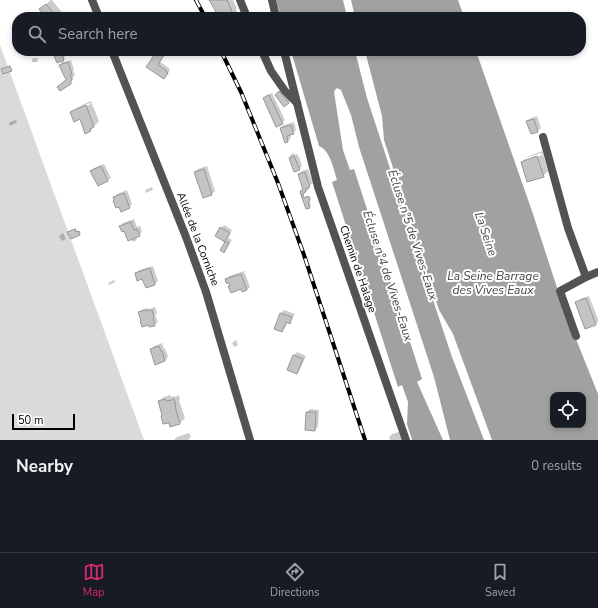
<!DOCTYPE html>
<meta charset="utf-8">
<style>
:root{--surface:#171b24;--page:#242831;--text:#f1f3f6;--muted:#9ea1a6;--line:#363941;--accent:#db2777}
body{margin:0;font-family:"Nunito Sans",sans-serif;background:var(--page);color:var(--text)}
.controls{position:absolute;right:12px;bottom:12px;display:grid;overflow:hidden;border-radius:8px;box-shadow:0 2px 6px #0003}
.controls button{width:36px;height:36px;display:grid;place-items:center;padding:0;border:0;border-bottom:1px solid var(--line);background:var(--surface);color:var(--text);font:20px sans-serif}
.scale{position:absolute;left:12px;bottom:10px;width:63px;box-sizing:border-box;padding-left:4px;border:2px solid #000;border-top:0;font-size:11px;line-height:14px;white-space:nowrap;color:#000;-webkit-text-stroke:3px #fff;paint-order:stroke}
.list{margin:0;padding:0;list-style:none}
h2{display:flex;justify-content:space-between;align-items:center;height:52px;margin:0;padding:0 16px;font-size:17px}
h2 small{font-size:13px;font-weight:400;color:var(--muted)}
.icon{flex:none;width:22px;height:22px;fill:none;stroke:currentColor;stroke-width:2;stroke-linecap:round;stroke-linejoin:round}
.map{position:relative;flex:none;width:598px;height:440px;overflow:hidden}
.search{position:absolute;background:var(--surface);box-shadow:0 2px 6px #0003;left:12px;right:12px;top:12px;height:44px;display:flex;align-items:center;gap:10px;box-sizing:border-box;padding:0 14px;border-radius:16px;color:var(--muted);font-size:15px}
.sheet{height:112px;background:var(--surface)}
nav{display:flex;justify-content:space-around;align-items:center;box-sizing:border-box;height:56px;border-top:1px solid var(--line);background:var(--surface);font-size:11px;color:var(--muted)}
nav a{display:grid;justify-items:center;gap:2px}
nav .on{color:var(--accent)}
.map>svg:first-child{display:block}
.green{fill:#dadada}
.water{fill:#a1a1a1;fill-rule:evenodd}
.shadow{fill:#0003;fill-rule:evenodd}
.building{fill:#c3c3c3;stroke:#979797}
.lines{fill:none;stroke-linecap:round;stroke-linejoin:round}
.minor{stroke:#535353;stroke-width:8}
.rail-casing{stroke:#000;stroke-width:4}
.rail{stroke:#fff;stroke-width:2.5;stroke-dasharray:8;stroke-linecap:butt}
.labels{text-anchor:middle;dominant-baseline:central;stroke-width:4;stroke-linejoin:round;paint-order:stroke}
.street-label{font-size:11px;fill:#000;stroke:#fff}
.water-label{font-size:12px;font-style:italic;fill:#424242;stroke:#fff}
</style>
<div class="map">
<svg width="598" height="440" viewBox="0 0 598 440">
<rect width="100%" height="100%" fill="#fff"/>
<!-- green -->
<polygon class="green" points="0,45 144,440 0,440"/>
<!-- water -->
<g class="water">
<polygon points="276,0 343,0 347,17 281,17"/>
<polygon points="351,0 458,0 464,17 355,17"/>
<path d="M291,51H355L367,98L437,312L452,357L484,440H450L434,377L359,147L351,115L341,90L337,88L335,90L334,92L343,150L350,170L354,169L422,379L417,382L443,440H412L407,424L408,402L402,385L398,387L332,182L337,180C334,170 330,150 319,146Z"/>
<path d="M365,51H476L533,214L564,309L598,394V440H492L453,334L439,310L384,140L382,116ZM553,395H583V425H553Z"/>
</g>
<!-- shadow -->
<g class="shadow">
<polygon points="51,0 52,0 63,14 64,13 67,17 46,17 40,9"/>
<polygon points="211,0 233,0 237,8 236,9 237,14 234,17 220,17"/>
<polygon points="158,51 167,51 160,62 169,68 169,69 170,70 167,75 147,67"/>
<polygon points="63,53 65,58 63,59 64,62 71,60 74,70 73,71 75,75 73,77 73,80 70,83 58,87 67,79 62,65 57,55"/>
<polygon points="33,58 38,58 38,60 37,62 32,62 32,60"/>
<polygon points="283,89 291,100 288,103 279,92"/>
<polygon points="272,93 285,120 282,123 264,98 267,95"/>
<path d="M91,101L99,121L90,131L81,118L71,112L76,108ZM90,103L91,104L75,111V109Z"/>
<polygon points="537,116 541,128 538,131 527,121 531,118"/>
<polygon points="16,120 17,122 16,123 10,126 9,123 10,122"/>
<polygon points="294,122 296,130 293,133 290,134 291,138 288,141 285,142 281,128 284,125"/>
<path d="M542,151L548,171L543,176L522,162L527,157ZM541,153L542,155L526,161V158Z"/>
<polygon points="294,153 295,155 297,154 299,157 302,166 299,169 294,171 290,155"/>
<polygon points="104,164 111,178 107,181 91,171 94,168"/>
<polygon points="207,166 215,191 212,194 195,172 198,169"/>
<polygon points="308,169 313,183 308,187 309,189 306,192 302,193 301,191 303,189 299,174 302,171"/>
<polygon points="152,187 153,190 146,193 145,190"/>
<polygon points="127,190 132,204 129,207 114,197 117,194"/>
<polygon points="310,196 311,199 309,200 311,206 309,207 304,198"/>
<polygon points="134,219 137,227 140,226 142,232 139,235 136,237 137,240 133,242 125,230 120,226 123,223"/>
<polygon points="224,225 232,230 228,238 232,240 227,248 224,251 222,250 226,241 216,236 221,228"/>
<polygon points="76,228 77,232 80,231 81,233 71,238 69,232"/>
<polygon points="63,233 66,239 62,241 59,236"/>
<polygon points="153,266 158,281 155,284 146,287 143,278 136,273 139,270"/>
<polygon points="244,271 250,287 247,290 242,288 226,280 229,276"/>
<polygon points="114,280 115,282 109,285 108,283"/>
<polygon points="589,296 598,319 598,322 596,324 586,327 577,302 580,299"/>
<polygon points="155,307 157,313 155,315 158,322 154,325 150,324 142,321 139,312 143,309 148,308 149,309"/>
<polygon points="284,310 295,314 292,319 289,322 288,322 285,328 282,331 281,313"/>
<polygon points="236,340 238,345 234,347 232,343"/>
<polygon points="162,343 164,349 165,348 168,357 165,361 151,349 154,346"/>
<polygon points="297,352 306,356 300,369 297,373 289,369 294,355"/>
<polygon points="170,395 171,397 174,396 175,397 179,395 180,399 179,400 185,418 180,423 171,426 169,421 163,415 159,401 164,397"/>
<polygon points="310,409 319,410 318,427 315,430 307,412"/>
<polygon points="399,432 402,440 390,440 389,437 392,434"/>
<polygon points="189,433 191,437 188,440 174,440 177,437"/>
</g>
<!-- building -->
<g class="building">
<polygon points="209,0 227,0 233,14 231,15 232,17 219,17"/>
<polygon points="46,4 57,17 45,17 39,9"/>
<polygon points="157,51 159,51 164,55 158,65 167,71 166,72 168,73 164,79 146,67"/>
<polygon points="62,53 64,60 57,63 54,56"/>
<polygon points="68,62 72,74 70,75 72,79 71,80 71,84 60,91 57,87 67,79 66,78 65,78 59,65"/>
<polygon points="10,66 12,71 3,74 1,69"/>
<polygon points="279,91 289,103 284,107 275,95"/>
<polygon points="269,95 283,124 276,127 263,98"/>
<polygon points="86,105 94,127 90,129 91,131 85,134 80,119 74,122 70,112"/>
<polygon points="534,119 538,132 531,134 526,121"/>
<polygon points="291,125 294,134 287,136 288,142 285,143 280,128"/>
<polygon points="294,156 300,170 294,172 289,158"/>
<polygon points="537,156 544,177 527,182 521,162"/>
<polygon points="101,166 108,181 98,186 90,171"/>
<polygon points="204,169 212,195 203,198 194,172"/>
<polygon points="305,172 310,187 305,189 306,192 301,195 300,191 303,190 298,174"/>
<polygon points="124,193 130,208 121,212 119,207 116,208 113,201 114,200 113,197"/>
<polygon points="303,194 304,198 308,196 310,201 308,202 310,208 306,209 301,195"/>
<polygon points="131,222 134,230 137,229 140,236 128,241 124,231 122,232 119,226"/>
<polygon points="220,227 230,233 225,241 229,243 224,253 220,250 225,242 215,236"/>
<polygon points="75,229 76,232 79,231 80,235 71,239 67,232"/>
<polygon points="150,268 155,285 146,288 142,279 137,281 135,273"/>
<polygon points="241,274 247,290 242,292 241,289 231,293 228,286 230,286 229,283 226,283 225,279"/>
<polygon points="586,298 596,325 585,329 575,302"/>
<polygon points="145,310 146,311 152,310 154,317 153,318 155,326 149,327 149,325 142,327 140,321 141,321 138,312"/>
<polygon points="280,313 292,317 290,324 286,322 282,332 274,329"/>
<polygon points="159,346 161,351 162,351 165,361 155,365 150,349"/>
<polygon points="293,355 303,359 297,374 287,370"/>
<polygon points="165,399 166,401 172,400 174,399 176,405 175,406 180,424 170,427 169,423 163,424 161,416 162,415 158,401"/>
<polygon points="306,412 316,412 315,431 305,430"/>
</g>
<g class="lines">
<!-- minor -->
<g class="minor">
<polyline points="92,0 99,17"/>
<polyline points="240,0 247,17"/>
<polyline points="272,0 276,17"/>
<polyline points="112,51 186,237 206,292 250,440"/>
<polyline points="262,51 271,71 285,91 297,103"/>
<polyline points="284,51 318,187 406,440"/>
<polyline points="543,137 568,228 586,277"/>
<polyline points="576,336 560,291 586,277 598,272"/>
</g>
<defs>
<g id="rail">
<polyline points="196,0 205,17"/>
<polyline points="221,51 241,92 278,183 304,255 365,440"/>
</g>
</defs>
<!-- rail casing -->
<use href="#rail" class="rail-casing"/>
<!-- rail -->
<use href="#rail" class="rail"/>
</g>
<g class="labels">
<!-- street labels -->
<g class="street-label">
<text transform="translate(198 239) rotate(69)">Allée de la Corniche</text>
<text transform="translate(358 269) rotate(71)">Chemin de Halage</text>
</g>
<!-- water labels -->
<g class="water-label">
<text transform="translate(486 234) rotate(71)">La Seine</text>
<text transform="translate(413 235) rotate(72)">Écluse n°5 de Vives-Eaux</text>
<text transform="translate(388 276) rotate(72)">Écluse n°4 de Vives-Eaux</text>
<text x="493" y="276">La Seine Barrage<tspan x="493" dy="14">des Vives Eaux</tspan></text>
</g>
</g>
</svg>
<div class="controls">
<button><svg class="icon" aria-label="locate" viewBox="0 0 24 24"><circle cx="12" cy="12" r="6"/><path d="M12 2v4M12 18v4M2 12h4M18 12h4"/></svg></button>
</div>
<div class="scale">50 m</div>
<div class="search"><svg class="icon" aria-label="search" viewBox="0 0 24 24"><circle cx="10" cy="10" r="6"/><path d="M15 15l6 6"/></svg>Search here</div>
</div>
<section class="sheet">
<h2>Nearby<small>0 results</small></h2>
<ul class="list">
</ul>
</section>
<nav>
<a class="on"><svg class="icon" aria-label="map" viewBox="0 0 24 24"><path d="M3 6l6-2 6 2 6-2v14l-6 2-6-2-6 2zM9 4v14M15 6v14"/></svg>Map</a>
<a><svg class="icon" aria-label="directions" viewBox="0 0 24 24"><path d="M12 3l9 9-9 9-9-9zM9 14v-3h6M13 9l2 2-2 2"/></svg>Directions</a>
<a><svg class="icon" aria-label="saved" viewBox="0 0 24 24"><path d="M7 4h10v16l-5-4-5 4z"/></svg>Saved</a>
</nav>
